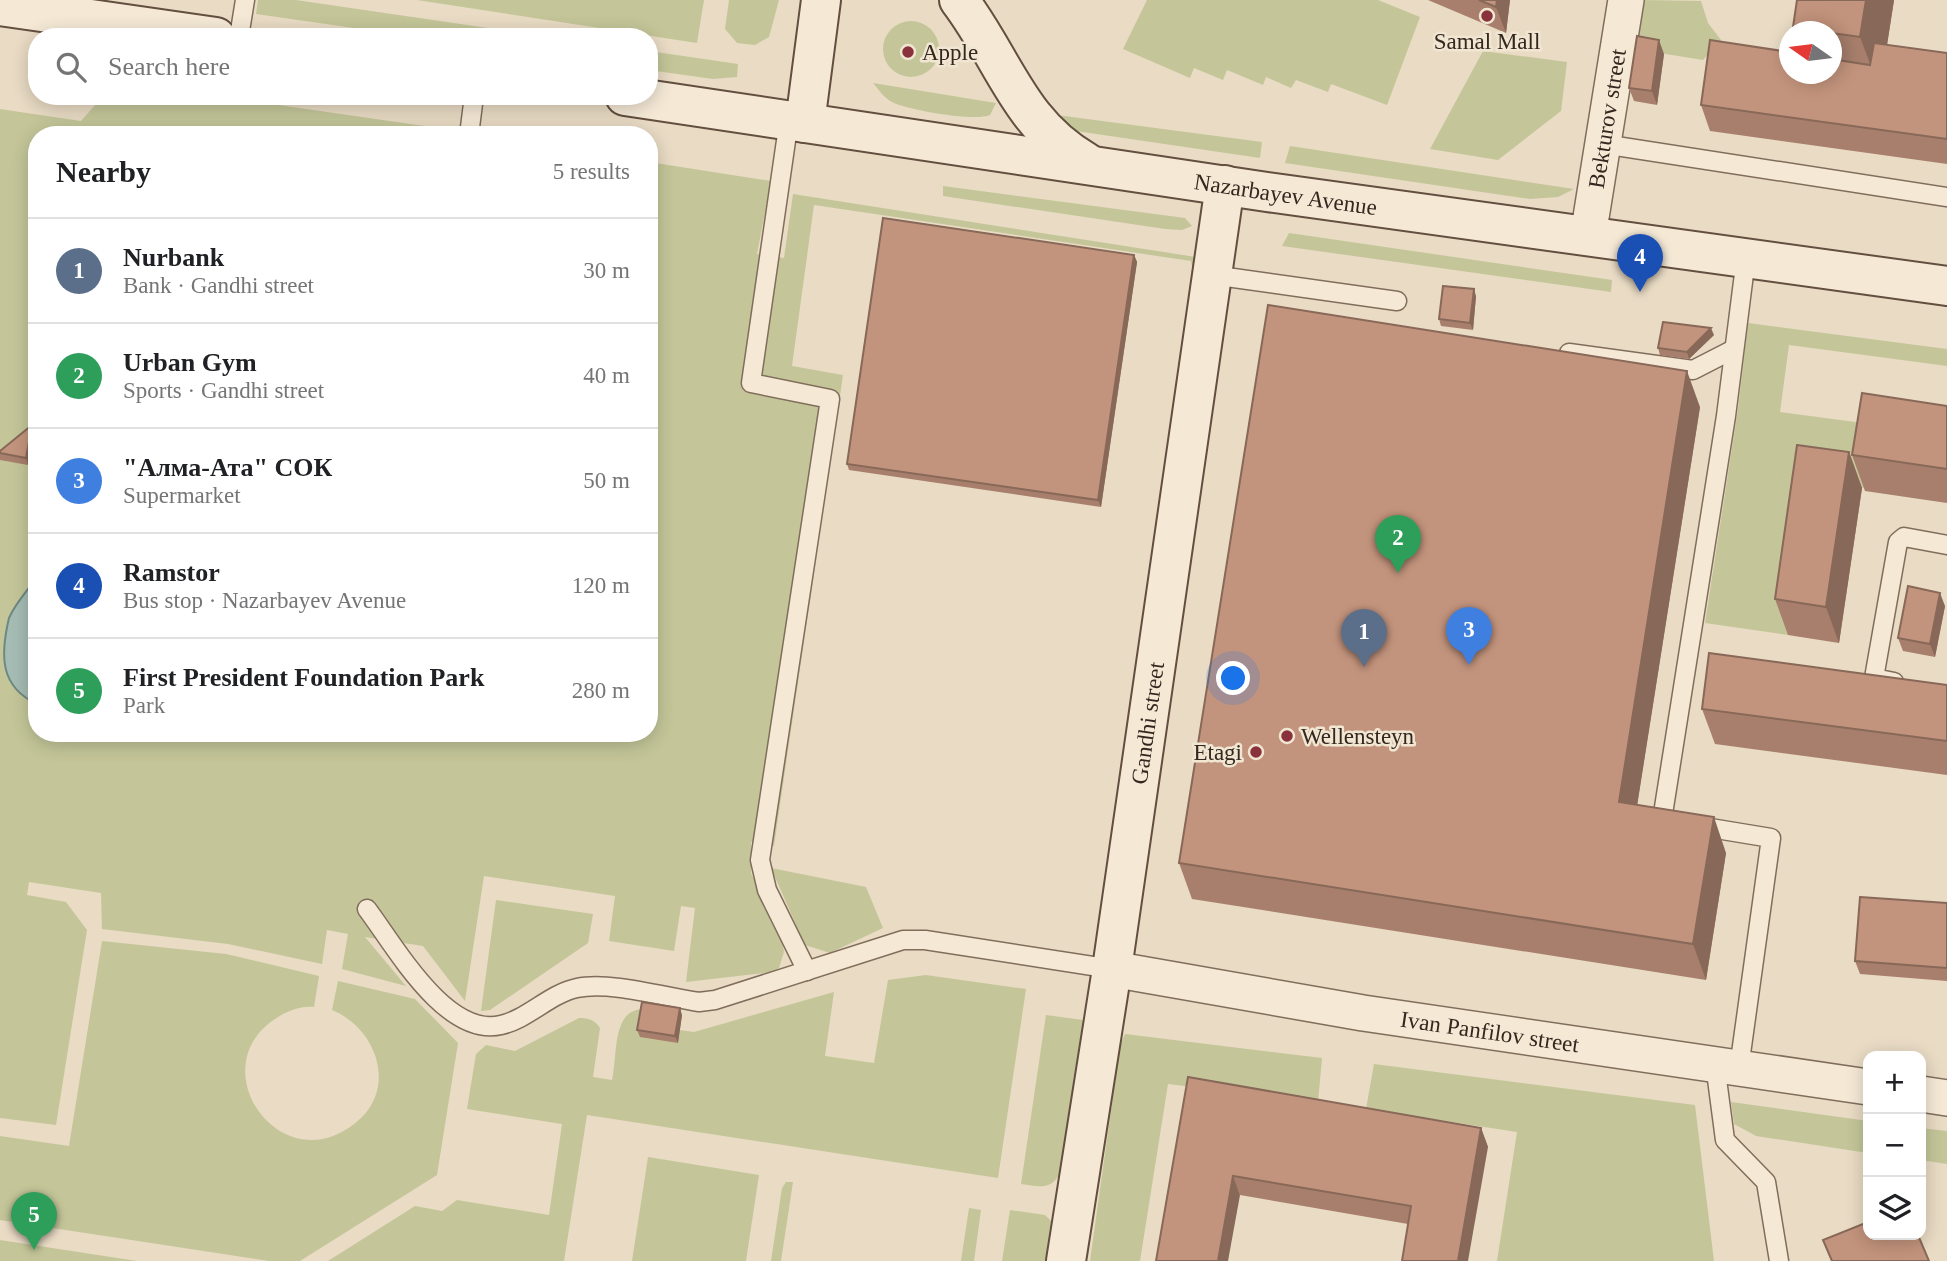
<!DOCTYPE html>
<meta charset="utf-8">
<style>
:root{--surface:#fff;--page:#f2f2f2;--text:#202124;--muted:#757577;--line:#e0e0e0;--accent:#7c3aed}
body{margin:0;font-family:Georgia,serif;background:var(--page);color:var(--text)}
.controls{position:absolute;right:21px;bottom:21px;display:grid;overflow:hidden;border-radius:14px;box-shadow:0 4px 18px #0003}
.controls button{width:63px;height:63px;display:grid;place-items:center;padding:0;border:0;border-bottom:2px solid var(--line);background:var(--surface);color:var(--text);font:35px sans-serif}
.compass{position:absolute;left:1779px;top:21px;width:63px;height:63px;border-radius:50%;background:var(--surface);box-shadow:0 4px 18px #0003;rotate:284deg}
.you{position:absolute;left:1234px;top:679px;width:24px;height:24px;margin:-18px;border:5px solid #fff;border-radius:50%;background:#1a73e8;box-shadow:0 0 0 10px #1a73e833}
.badge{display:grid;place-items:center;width:46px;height:46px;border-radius:50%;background:var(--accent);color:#fff;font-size:23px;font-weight:700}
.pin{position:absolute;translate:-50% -58px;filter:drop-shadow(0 2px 4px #0008)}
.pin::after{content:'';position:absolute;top:37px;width:24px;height:21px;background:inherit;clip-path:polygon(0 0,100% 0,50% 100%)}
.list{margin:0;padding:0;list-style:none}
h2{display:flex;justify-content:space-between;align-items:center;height:91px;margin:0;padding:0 28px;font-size:30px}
h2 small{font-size:23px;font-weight:400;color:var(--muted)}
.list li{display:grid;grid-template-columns:46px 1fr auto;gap:21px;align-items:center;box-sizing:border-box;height:105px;padding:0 28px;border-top:2px solid var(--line)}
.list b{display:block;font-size:26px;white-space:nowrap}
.list p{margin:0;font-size:23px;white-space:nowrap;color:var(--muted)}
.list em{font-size:23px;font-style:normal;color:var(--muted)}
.icon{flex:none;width:38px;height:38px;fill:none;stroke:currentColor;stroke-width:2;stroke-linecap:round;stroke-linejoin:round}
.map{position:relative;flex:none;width:1947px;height:1261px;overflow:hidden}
.search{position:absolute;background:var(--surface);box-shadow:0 4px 18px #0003;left:28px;top:28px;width:630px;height:77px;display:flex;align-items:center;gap:18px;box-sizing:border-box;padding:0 24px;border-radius:28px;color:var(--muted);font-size:26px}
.panel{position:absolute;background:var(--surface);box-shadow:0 4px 18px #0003;left:28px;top:126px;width:630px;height:616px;border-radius:28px}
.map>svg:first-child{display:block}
.green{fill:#c4c699}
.water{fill:#a5bcb4;stroke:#6d8980;stroke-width:2}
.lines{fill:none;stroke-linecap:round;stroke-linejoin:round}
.lane-casing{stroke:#816d5c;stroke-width:21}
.street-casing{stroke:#816d5c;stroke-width:38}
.secondary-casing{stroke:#634e3f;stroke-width:42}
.lane{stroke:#f5e9d6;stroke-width:18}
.street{stroke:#f5e9d6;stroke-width:35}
.secondary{stroke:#f5e9d6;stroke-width:38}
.wall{fill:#a87f6c}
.shaded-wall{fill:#886858}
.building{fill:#c3947d;stroke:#886858;stroke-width:2}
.poi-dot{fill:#8a323b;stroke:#f1e6d2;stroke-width:2.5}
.labels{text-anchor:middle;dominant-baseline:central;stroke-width:5;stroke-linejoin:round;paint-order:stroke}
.poi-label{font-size:23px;fill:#33271f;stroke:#f1e6d2;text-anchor:start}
.street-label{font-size:23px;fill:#33271f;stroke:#f1e6d2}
</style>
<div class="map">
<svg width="1947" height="1261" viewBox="0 0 1947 1261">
<rect width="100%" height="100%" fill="#e9dbc4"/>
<!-- green -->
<g class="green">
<polygon points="258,0 296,0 549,37 417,37 256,14"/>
<polygon points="417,0 704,0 697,43"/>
<polygon points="729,0 779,0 769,37 755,45 737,43 725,29"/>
<polygon points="1147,0 1378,0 1420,17 1387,105 1331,84 1328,92 1296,80 1291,88 1266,77 1263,85 1227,70 1223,80 1194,68 1190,78 1123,49"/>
<polygon points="1642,0 1701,1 1708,23 1721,40 1703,60 1641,50 1638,28"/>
<circle cx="911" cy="49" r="28"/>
<polygon points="649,51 738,64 737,77 713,79 649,70"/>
<polygon points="1483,51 1567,62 1561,111 1498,160 1430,149"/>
<path d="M873,83L996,103L990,115C976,122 907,110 892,102C884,98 879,90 873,83Z"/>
<polygon points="103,96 216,96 459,131 458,135 37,135 37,733 649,733 649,162 771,181 757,254 784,258 793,194 1202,258 1197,291 1191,261 814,205 792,366 843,375 774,846 751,842 751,873 782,941 784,952 779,968 772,972 686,982 695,908 681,906 674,951 609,941 615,896 484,876 465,1001 423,946 365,937 406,986 342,969 348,934 327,930 322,964 228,944 102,929 101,893 29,882 27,895 66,902 87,930 56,1125 0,1118 0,109 81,121"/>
<polygon points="1049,114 1262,142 1260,158 1076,131 1063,127"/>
<polygon points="1290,146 1574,189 1558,197 1530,199 1285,163"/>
<polygon points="943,186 1185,218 1192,226 1182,230 1165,229 943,196"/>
<polygon points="1289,233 1612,280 1611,292 1282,246"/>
<polygon points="1748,323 1947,349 1947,366 1789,345 1780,412 1863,423 1865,488 1810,480 1788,635 1705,623 1738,409"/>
<polygon points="771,868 866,887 883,928 830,953 805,945"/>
<polygon points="496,900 593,914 588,943 490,1010 481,1011"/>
<path d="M102,941L226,954L319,976L314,1007C300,1006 287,1011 275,1019C198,1070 286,1189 361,1118C397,1083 374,1027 332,1010L338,981L415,999L458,1043L437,1175L300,1261H269L0,1220V1136L69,1146Z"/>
<path d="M926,975L1026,989L998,1178L587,1115L564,1261H328L415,1206L442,1211L457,1200L549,1215L562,1124L467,1109L476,1054L486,1045L515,1051L579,1018C588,1018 595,1020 600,1028L593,1077L612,1080C618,1055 611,1008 645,1009L678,1043L680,1030L694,1032L834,992L825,1056L874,1063L888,980Z"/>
<path d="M1046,1015L1083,1020L1059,1175C1050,1191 1037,1186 1021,1184Z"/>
<polygon points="1125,1034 1322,1058 1318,1102 1168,1084 1140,1261 1090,1261 1120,1046"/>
<polygon points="1374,1064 1695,1105 1714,1261 1497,1261 1517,1132 1366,1109"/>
<polygon points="1731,1102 1868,1121 1868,1153 1756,1136 1734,1124"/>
<polygon points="1921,1128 1947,1131 1947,1164 1921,1160"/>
<polygon points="648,1157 759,1175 746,1261 632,1261"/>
<polygon points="786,1182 793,1182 781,1261 771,1261 782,1188"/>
<polygon points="969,1208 981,1210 974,1261 961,1261"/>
<polygon points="1010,1210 1045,1215 1054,1224 1048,1261 1002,1261"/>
<polygon points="0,1240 137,1261 0,1261"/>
</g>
<!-- water -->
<path class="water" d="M37,576V704C0,687 0,656 9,618C16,602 28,591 37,576Z"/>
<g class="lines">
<defs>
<g id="lane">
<polyline points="239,37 245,0"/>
<polyline points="789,120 751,383 830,399 760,860 767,890 807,971"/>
<polyline points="469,135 474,96"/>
<polyline points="1603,144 1947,197"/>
<polyline points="1212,275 1397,301"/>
<polyline points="1569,353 1693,370 1734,349"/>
<polyline points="1894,682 1874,678 1898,542 1904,537 1947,545"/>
<path d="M367,909C395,946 446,1038 501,1025C528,1019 549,994 577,988C610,981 664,997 699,1002L715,1000L903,940H925L1112,969"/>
<polyline points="1715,1064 1725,1140 1766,1182 1779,1261"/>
<polyline points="1739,1068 1771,838 1662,820 1726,416 1746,258"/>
</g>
<g id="street">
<path id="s1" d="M1588,236L1626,0"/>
<path id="s2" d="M1112,969L1363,1013L1868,1087"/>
<polyline points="1921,1094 1947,1098"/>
</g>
<g id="secondary">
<path d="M959,0C1004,59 1018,123 1086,162"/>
<polyline points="0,6 216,37"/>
<path id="s3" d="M625,96L1267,192L1947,286"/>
<polyline points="805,123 821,0"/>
<path id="s4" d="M1066,1261L1112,969L1225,185"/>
</g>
</defs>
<!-- lane casing -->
<use href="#lane" class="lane-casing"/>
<!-- street casing -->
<use href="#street" class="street-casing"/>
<!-- secondary casing -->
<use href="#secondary" class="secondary-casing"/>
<!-- lane -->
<use href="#lane" class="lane"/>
<!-- street -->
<use href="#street" class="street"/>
<!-- secondary -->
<use href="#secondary" class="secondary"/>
</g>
<!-- wall -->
<g class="wall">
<polygon points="1428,0 1510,0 1506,33"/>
<polygon points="1797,0 1894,0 1887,45 1947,53 1947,164 1710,131 1701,105 1831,74 1831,32 1795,32 1793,27"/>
<polygon points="1664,54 1657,105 1634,101 1629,88"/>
<polygon points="1134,255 1137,262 1101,507 849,470 847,464"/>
<polygon points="1476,296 1473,330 1441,326 1439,319"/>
<polygon points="1714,335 1689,359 1660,355 1658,348"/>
<polygon points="1947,406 1947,503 1865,491 1852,455"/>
<polygon points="1700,407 1637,805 1726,853 1706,980 1192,899 1179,863"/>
<polygon points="32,425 34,432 28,465 0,460 0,451"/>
<polygon points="1849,452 1862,488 1839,643 1788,635 1775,599"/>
<polygon points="1945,606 1935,657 1903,651 1898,638"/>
<polygon points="1947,685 1947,775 1715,744 1702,709"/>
<polygon points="1947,903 1947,981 1860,974 1855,961"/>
<polygon points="682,1015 678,1043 640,1037 637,1030"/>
<polygon points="1188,1077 1481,1128 1488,1147 1408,1224 1240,1195"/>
</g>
<!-- shaded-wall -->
<g class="shaded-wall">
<polygon points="1497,0 1510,0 1506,33 1496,7"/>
<polygon points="1866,0 1894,0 1880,90 1860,37"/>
<polygon points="1659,40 1664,54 1657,105 1652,91"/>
<polygon points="1134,255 1137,262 1101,507 1098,500"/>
<polygon points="1474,289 1476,296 1473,330 1470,323"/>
<polygon points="1711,328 1714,335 1689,359 1687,352"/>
<polygon points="1687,371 1700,407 1632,838 1619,802"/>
<polygon points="32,425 34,432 28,465 26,458"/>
<polygon points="1849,452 1862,488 1839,643 1826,607"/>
<polygon points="1940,593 1945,606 1935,657 1930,644"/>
<polygon points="1714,817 1726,853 1706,980 1693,944"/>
<polygon points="680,1008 682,1015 678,1043 675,1036"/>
<polygon points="1481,1128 1488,1147 1468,1261 1458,1261"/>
<polygon points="1233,1176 1240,1195 1228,1261 1218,1261"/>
</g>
<!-- building -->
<g class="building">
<polygon points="1479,0 1497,0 1496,7"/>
<polygon points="1797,0 1866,0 1860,37 1831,33 1831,32 1822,32 1793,27"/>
<polygon points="1637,36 1659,40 1652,91 1629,88"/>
<polygon points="1710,40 1789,52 1789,74 1831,74 1831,59 1870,65 1874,43 1947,53 1947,139 1701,105"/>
<polygon points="883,218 1134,255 1098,500 847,464"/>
<polygon points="1443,286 1474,289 1470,323 1439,319"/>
<polygon points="1268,305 1687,371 1619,802 1714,817 1693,944 1179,863"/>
<polygon points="1663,322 1711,328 1687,352 1658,348"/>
<polygon points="1862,393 1947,406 1947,469 1852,455"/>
<polygon points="32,425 26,458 0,453 0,451"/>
<polygon points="1797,445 1849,452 1826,607 1775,599"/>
<polygon points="1908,586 1940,593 1930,644 1898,638"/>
<polygon points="1709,653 1947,685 1947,741 1702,709"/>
<polygon points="1860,897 1947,903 1947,968 1855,961"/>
<polygon points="642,1002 680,1008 675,1036 637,1030"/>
<polygon points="1188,1077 1481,1128 1458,1261 1402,1261 1411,1206 1233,1176 1218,1261 1156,1261"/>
<polygon points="1868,1222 1868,1235 1918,1235 1929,1261 1832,1261 1823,1240"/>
</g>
<!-- markers -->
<g class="poi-dot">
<circle cx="1487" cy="16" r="7"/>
<circle cx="908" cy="52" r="7"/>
<circle cx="1287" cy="736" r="7"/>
<circle cx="1256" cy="752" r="7"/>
</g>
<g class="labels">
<!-- poi labels -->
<g class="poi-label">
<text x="1487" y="41" text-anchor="middle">Samal Mall</text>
<text x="922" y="52">Apple</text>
<text x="1301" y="736">Wellensteyn</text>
<text x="1242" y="752" text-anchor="end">Etagi</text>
</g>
<!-- street labels -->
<g class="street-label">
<text stroke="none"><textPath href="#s1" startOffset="119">Bekturov street</textPath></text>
<text stroke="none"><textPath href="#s3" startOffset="668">Nazarbayev Avenue</textPath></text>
<text stroke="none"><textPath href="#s4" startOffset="544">Gandhi street</textPath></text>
<text stroke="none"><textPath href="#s2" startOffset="383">Ivan Panfilov street</textPath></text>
</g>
</g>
</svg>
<div class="controls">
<button>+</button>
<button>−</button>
<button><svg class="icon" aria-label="layers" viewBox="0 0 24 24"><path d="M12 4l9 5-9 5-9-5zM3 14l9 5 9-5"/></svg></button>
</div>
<svg class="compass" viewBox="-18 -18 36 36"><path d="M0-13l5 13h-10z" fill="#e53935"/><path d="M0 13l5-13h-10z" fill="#757577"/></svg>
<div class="you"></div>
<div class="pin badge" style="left:1364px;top:667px;background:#5c6f8a">1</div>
<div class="pin badge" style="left:1398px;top:573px;background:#2e9e5b">2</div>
<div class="pin badge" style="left:1469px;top:665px;background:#3f7fe0">3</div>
<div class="pin badge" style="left:1640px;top:292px;background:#1a4fb4">4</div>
<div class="pin badge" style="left:34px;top:1250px;background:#2e9e5b">5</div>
<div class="search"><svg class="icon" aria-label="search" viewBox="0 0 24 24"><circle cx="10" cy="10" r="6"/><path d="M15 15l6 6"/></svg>Search here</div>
<section class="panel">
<h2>Nearby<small>5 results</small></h2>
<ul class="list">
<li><span class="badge" style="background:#5c6f8a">1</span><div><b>Nurbank</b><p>Bank · Gandhi street</p></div><em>30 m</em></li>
<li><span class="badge" style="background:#2e9e5b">2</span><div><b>Urban Gym</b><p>Sports · Gandhi street</p></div><em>40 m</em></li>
<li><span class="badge" style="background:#3f7fe0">3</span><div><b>&quot;Алма-Ата&quot; СОК</b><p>Supermarket</p></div><em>50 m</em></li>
<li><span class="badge" style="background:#1a4fb4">4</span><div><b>Ramstor</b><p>Bus stop · Nazarbayev Avenue</p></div><em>120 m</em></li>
<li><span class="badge" style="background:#2e9e5b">5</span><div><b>First President Foundation Park</b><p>Park</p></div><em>280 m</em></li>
</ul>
</section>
</div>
